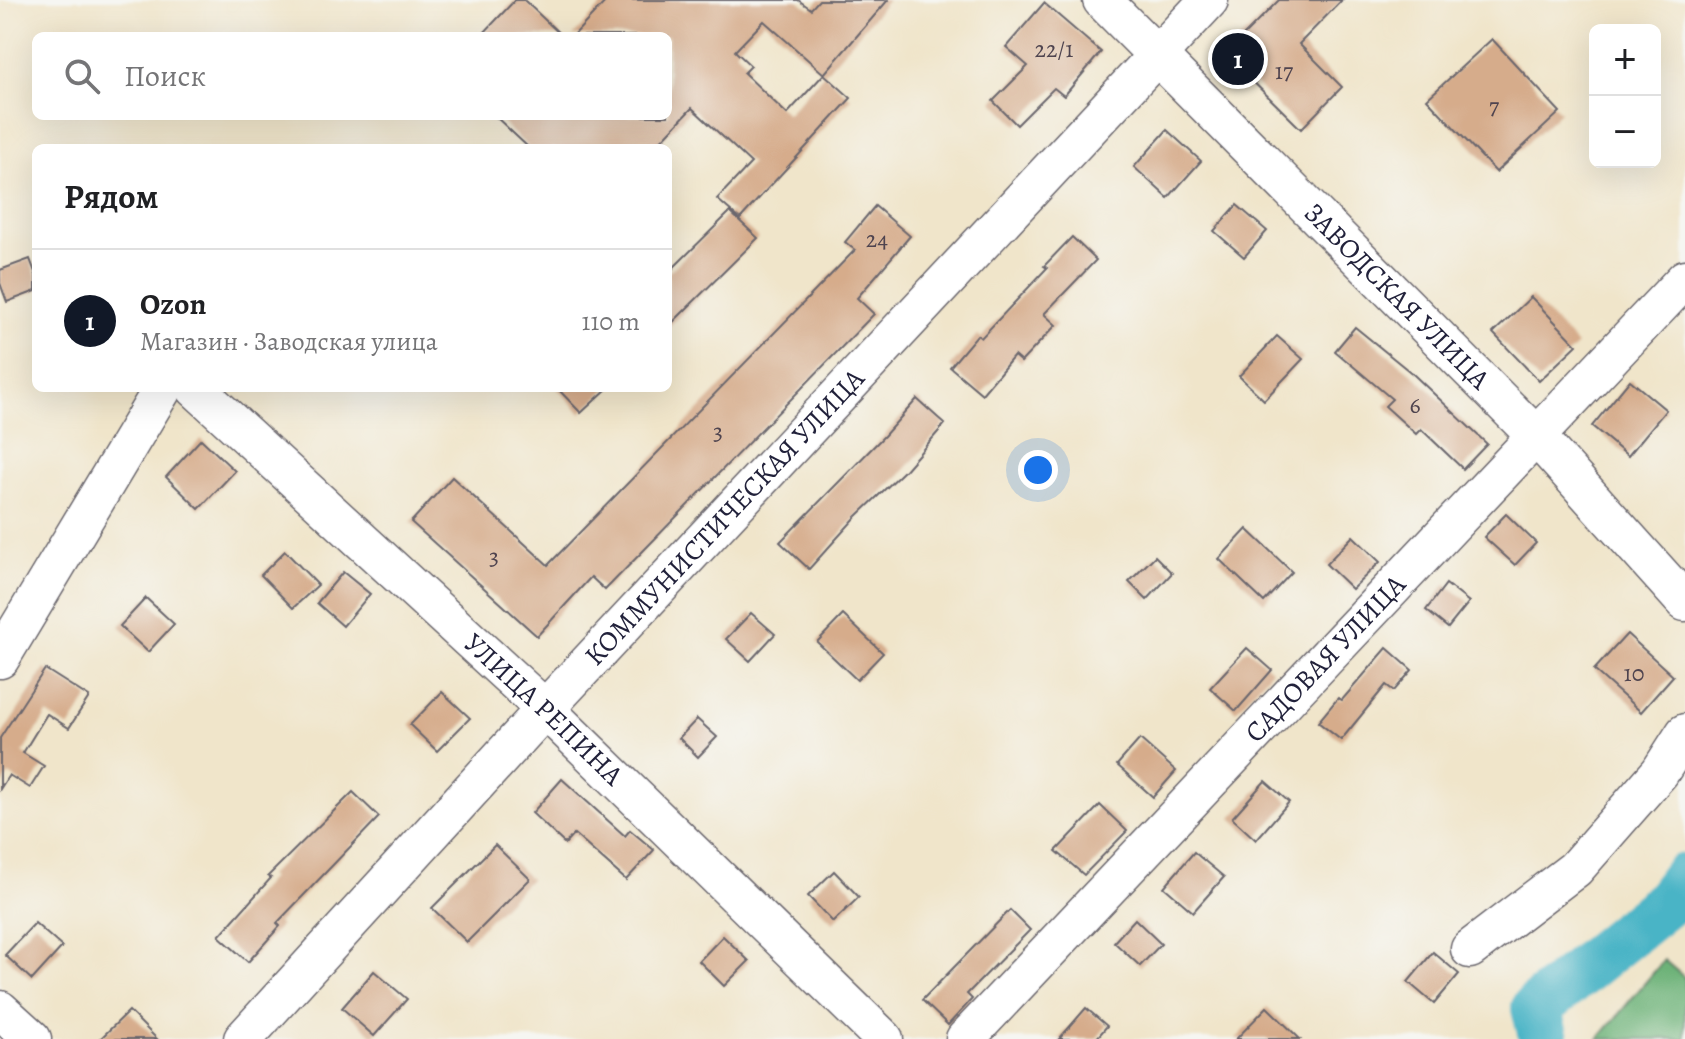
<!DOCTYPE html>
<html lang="ru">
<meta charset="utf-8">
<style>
:root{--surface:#fff;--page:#f6f6f6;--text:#202124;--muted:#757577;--line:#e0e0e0;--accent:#111827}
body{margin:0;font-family:Alegreya,serif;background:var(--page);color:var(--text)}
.controls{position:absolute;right:24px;top:24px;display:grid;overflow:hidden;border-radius:12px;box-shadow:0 8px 32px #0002}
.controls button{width:72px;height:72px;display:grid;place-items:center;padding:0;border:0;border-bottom:2px solid var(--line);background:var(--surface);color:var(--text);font:40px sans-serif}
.you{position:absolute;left:1038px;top:470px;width:28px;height:28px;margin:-20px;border:6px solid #fff;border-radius:50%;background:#1a73e8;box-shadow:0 0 0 12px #1a73e833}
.badge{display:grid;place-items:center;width:52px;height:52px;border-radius:50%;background:var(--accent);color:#fff;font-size:26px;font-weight:700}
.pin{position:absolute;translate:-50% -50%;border:4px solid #fff;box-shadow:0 2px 8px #0006}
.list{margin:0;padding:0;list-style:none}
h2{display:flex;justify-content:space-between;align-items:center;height:104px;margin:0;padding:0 32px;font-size:34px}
h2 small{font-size:26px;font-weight:400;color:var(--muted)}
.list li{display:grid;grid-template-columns:52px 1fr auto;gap:24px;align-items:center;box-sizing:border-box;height:144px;padding:0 32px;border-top:2px solid var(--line)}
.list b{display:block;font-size:30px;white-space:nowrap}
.list p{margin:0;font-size:26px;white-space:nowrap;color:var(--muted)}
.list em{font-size:26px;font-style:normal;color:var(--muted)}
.icon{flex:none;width:44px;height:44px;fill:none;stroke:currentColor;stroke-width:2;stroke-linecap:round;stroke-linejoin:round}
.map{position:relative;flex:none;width:1685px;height:1039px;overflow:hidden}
.search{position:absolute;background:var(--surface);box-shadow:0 8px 32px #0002;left:32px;top:32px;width:640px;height:88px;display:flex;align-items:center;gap:20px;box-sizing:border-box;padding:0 28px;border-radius:12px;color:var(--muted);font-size:30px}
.panel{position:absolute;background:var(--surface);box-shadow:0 8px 32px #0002;left:32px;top:144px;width:640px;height:248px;border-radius:12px}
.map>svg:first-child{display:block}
.forest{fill:#6db278;stroke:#486a5a;stroke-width:2}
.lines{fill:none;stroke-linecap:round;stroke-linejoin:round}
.river{stroke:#48b4c6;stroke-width:50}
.building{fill:#d6ac8b;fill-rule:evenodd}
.minor-casing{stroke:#6a666d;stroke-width:41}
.minor{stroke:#fff;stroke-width:38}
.labels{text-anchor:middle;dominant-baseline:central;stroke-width:6;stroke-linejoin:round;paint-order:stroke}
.number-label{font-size:24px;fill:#4f444f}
.street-label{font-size:28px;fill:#22223b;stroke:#f6f6f2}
</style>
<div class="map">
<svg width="1685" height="1039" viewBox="0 0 1685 1039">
<rect width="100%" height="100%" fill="#f6f6f2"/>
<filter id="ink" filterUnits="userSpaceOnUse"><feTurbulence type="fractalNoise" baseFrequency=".0125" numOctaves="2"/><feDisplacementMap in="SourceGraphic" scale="16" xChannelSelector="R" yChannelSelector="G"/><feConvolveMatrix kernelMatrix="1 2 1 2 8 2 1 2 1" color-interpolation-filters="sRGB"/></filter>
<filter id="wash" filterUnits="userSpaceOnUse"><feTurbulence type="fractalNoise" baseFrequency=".006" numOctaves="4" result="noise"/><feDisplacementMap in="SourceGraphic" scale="32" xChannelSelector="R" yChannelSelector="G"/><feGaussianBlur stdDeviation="1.8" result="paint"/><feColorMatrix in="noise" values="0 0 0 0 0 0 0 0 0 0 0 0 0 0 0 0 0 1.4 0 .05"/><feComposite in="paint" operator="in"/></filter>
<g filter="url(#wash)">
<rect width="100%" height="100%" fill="#f0e5ca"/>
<!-- forest -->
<polygon class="forest" points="1664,960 1685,978 1685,1039 1598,1039"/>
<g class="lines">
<!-- river -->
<polyline class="river" points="1544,1039 1536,1008 1668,901 1685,878"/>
</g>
<g id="blocks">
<!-- building -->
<g class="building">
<polygon points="515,0 524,0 562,36 481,36"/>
<path d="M607,0H798L811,9L819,0H888L824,74L851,98L740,219L717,199L751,163L692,108L654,148H529L495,116H668V36H573ZM764,21L824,74L787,114L744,73L751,66L735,51Z"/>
<polygon points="1279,0 1342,0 1299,44 1342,87 1301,129 1225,54"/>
<polygon points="1044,3 1101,52 1064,96 1054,88 1017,125 993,101 1028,66 1006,47"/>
<polygon points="1492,39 1560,112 1496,172 1427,99"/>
<polygon points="1167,130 1201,161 1168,198 1134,167"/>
<polygon points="1237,205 1267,231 1244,257 1214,231"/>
<polygon points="875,206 910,236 857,298 874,314 605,590 591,577 537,636 411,522 452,477 548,565 855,250 845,242"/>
<polygon points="730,212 758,238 668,327 668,273"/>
<polygon points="1072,237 1096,260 1044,314 1056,325 1021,362 1014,356 982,394 950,367 977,335 981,338 1047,268 1044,266"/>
<polygon points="30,259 36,275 36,291 7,302 0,283 0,270"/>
<polygon points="1531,297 1577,345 1539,381 1493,333"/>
<polygon points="1355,327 1414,375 1487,444 1463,469 1421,429 1416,434 1385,406 1392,399 1335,351"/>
<polygon points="1277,336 1303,359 1264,400 1239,376"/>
<polygon points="1630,380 1666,410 1628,456 1592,426"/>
<polygon points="557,388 608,388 581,413"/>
<polygon points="917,399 945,424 904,471 856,517 809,569 780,542 884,436"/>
<polygon points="201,439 235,471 199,509 166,477"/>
<polygon points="1506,514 1536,543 1515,565 1484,537"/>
<polygon points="1247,529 1292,572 1264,602 1219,559"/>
<polygon points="1353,536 1380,562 1352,589 1326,564"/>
<polygon points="285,551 318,585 293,608 261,575"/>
<polygon points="1155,556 1172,573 1147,600 1129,582"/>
<polygon points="343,572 370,594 343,626 317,603"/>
<polygon points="1446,584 1469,602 1448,628 1426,610"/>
<polygon points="146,598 174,624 148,652 120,626"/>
<polygon points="751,613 775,634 750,661 726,639"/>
<polygon points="843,615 883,653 857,680 817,642"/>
<polygon points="1627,634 1673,676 1641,712 1594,670"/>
<polygon points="1247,648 1272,670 1236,711 1210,688"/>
<polygon points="1387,648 1412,670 1394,691 1386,685 1341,740 1318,722 1338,698 1342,700"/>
<polygon points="45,669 89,697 69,728 47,714 23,753 44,766 30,788 9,775 0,789 0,738"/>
<polygon points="442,692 470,718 437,751 410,725"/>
<polygon points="697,719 717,737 698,757 679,738"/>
<polygon points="1140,739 1176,771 1153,797 1117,765"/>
<polygon points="562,779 625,836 630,830 654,850 626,880 574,834 565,844 532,813"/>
<polygon points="1265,781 1289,802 1256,840 1232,818"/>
<polygon points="353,792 379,817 277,923 280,926 248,962 219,936 271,878 268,876"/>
<polygon points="1100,805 1127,831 1084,875 1056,851"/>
<polygon points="495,845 530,879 467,942 432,908"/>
<polygon points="1194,852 1224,877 1193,912 1164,887"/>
<polygon points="834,871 859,897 833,922 808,896"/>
<polygon points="1010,910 1030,930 967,994 972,999 948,1025 922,1000"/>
<polygon points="1135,919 1161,944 1140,966 1114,942"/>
<polygon points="35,923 62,947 32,980 5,955"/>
<polygon points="723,936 749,961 724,986 699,961"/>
<polygon points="1433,952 1459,974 1434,1004 1408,982"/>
<polygon points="374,971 407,999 374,1036 342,1008"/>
<polygon points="1267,1007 1300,1039 1236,1039"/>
<polygon points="1086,1008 1107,1026 1096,1039 1059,1039"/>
<polygon points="129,1011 157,1039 100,1039"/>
</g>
</g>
</g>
<g filter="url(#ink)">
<use href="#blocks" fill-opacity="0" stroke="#6a666d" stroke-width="2"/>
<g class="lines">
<defs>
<g id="minor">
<path id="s1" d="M1102,0L1535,435L1685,602"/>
<path id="s2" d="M195,388L545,709L884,1039"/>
<polyline points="0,659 163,388"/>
<polyline points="1470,949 1575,869 1660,772 1685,733"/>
<polyline points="0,1010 32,1039"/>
<path id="s3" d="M243,1039L545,709L1209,0"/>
<path id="s4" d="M965,1039L1685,279"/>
</g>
</defs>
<!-- minor casing -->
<use href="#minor" class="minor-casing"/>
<!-- minor -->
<use href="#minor" class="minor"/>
</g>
</g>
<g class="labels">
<!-- number labels -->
<g class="number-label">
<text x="1054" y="49">22/1</text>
<text x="1284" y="71">17</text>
<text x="1494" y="106">7</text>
<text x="877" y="239">24</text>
<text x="1415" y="405">6</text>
<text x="718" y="432">3</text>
<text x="494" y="557">3</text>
<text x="1634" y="673">10</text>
</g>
<!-- street labels -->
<g class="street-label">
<text stroke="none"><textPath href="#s1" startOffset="418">ЗАВОДСКАЯ УЛИЦА</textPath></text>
<text stroke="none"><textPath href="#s3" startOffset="710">КОММУНИСТИЧЕСКАЯ УЛИЦА</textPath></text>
<text stroke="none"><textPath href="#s4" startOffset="524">САДОВАЯ УЛИЦА</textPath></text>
<text stroke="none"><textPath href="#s2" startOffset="474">УЛИЦА РЕПИНА</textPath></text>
</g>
</g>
</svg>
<div class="controls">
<button>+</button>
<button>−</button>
</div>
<div class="you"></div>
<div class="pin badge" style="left:1238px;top:59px">1</div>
<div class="search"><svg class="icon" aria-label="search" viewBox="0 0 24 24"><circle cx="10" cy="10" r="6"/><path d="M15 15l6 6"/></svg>Поиск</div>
<section class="panel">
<h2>Рядом<small></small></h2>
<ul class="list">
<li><span class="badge">1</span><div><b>Ozon</b><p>Магазин · Заводская улица</p></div><em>110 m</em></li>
</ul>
</section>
</div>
